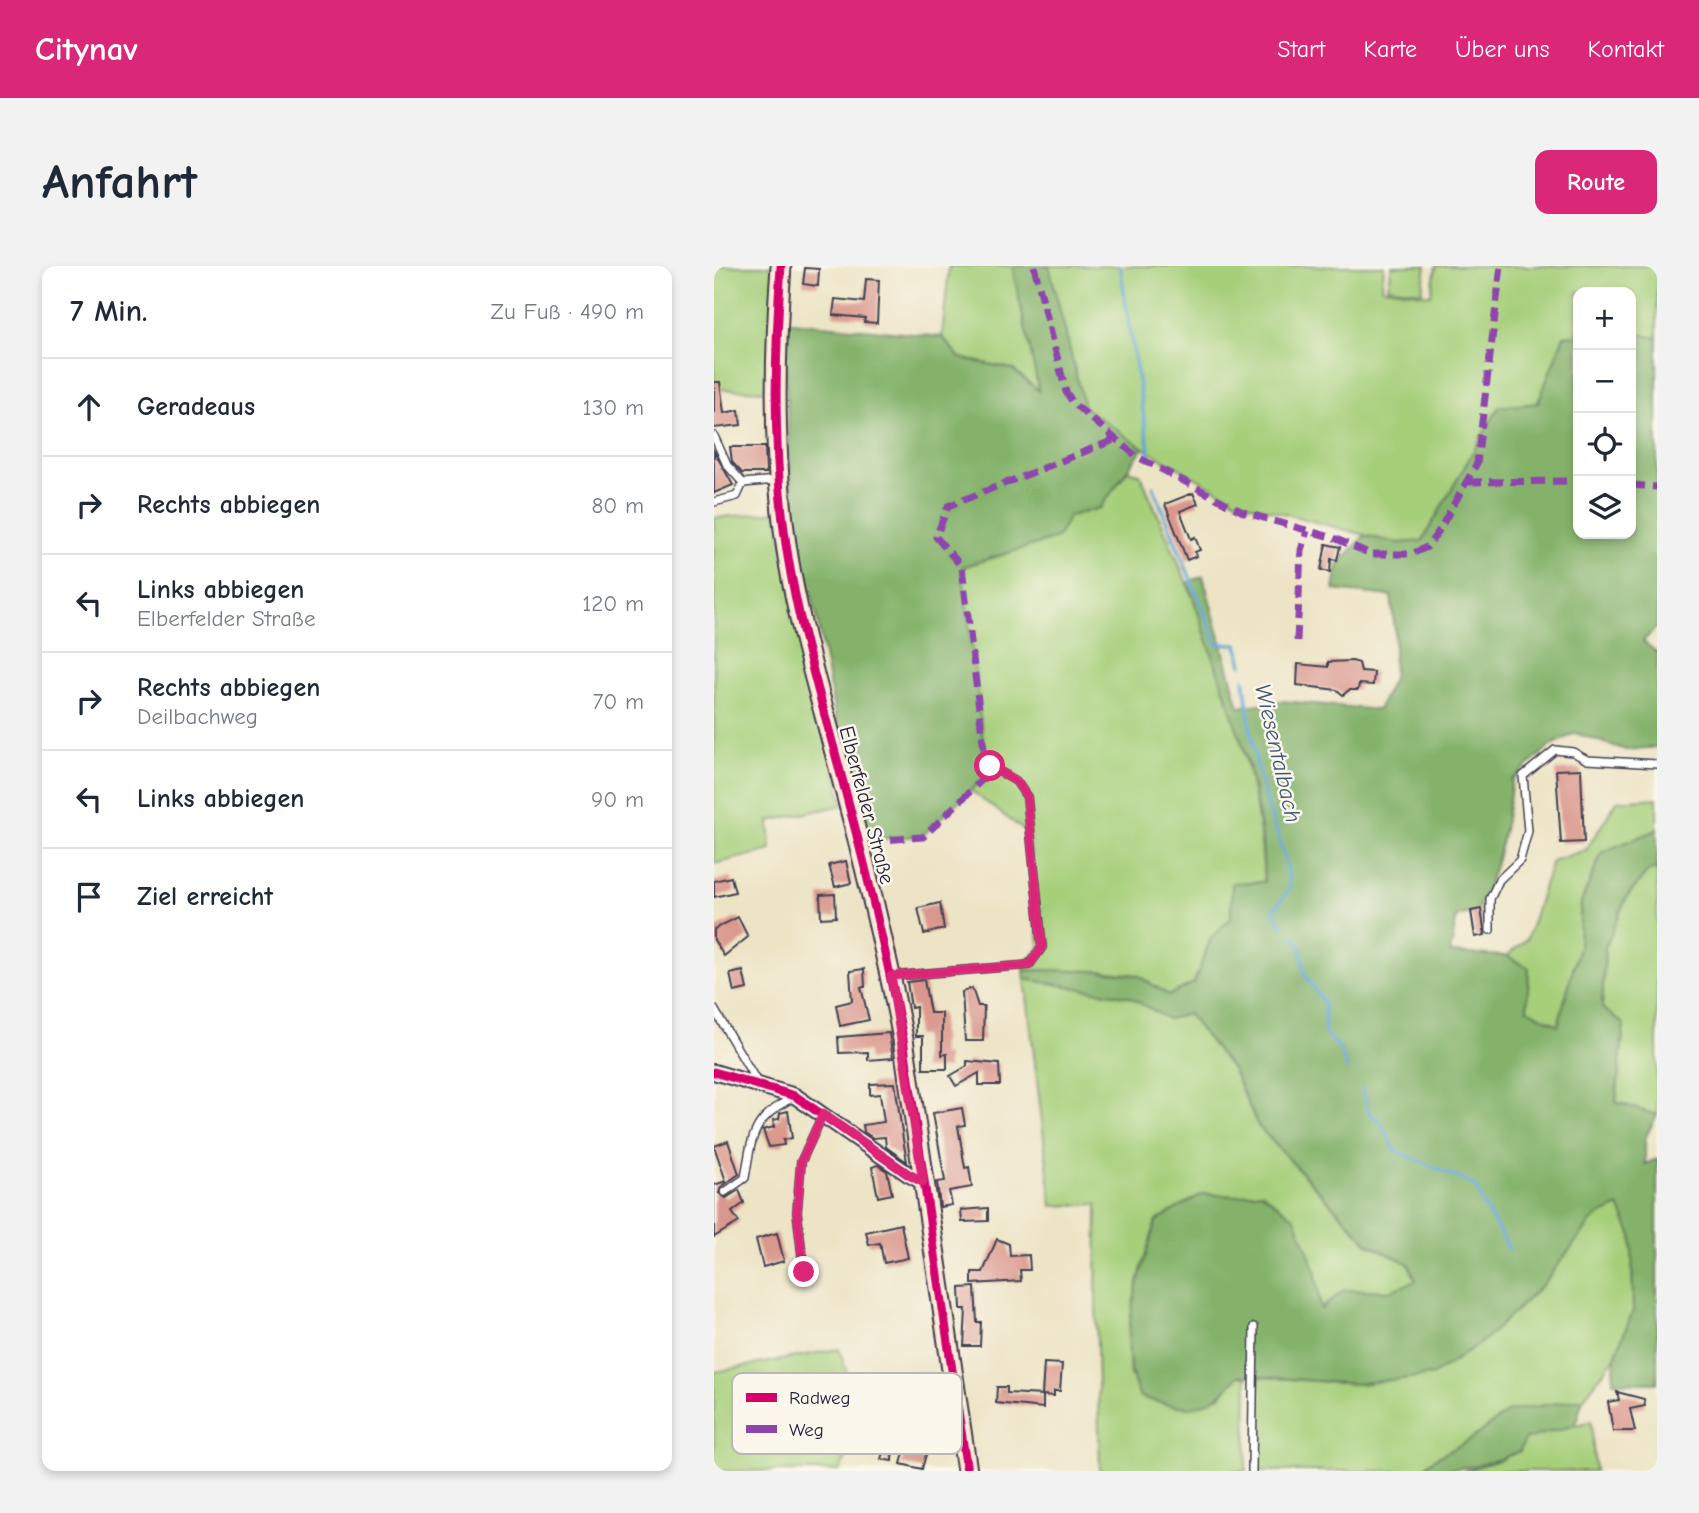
<!DOCTYPE html>
<html lang="de">
<meta charset="utf-8">
<style>
:root{--surface:#fff;--page:#f2f2f3;--text:#1f2937;--muted:#747a83;--line:#e0e1e3;--accent:#db2777}
body{margin:0;font-family:"Comic Neue",sans-serif;background:var(--page);color:var(--text)}
.controls{position:absolute;right:21px;top:21px;display:grid;overflow:hidden;border-radius:14px;box-shadow:0 4px 10px #0003}
.controls button{width:63px;height:63px;display:grid;place-items:center;padding:0;border:0;border-bottom:2px solid var(--line);background:var(--surface);color:var(--text);font:35px sans-serif}
.stop{position:absolute;width:21px;height:21px;margin:-16px;border:5px solid #db2777;border-radius:50%;background:#fff}
.stop.end{background:#db2777;border-color:#fff;box-shadow:0 2px 7px #0008}
.list{margin:0;padding:0;list-style:none}
h2{display:flex;justify-content:space-between;align-items:center;height:91px;margin:0;padding:0 28px;font-size:30px}
h2 small{font-size:23px;font-weight:400;color:var(--muted)}
.list li{display:grid;grid-template-columns:46px 1fr auto;gap:21px;align-items:center;box-sizing:border-box;height:98px;padding:0 28px;border-top:2px solid var(--line)}
.list b{display:block;font-size:26px;white-space:nowrap}
.list p{margin:0;font-size:23px;white-space:nowrap;color:var(--muted)}
.list em{font-size:23px;font-style:normal;color:var(--muted)}
.icon{flex:none;width:38px;height:38px;fill:none;stroke:currentColor;stroke-width:2;stroke-linecap:round;stroke-linejoin:round}
.map{position:relative;flex:none;width:943px;height:1205px;overflow:hidden;border-radius:14px}
header{display:flex;align-items:center;gap:42px;box-sizing:border-box;height:98px;padding:0 35px;background:var(--accent);color:#fff}
header strong{font-size:33px}
nav{display:flex;gap:38px;margin-inline-start:auto;font-size:24px}
.intro{display:flex;align-items:center;justify-content:space-between;box-sizing:border-box;height:168px;padding:0 42px}
h1{margin:0;font-size:49px}
.button{padding:18px 32px;border-radius:14px;background:var(--accent);color:#fff;font-size:24px;font-weight:700}
main{display:flex;gap:42px;padding:0 42px}
aside{flex:1;background:var(--surface);border-radius:14px;box-shadow:0 4px 10px #0003}
.map>svg:first-child{display:block}
.green{fill:#a6cf7a;stroke:#64785a;stroke-width:2}
.forest{fill:#84b26a;stroke:#536a52;stroke-width:2}
.lines{fill:none;stroke-linecap:round;stroke-linejoin:round}
.stream{stroke:#5da3d2;stroke-width:3.5}
.building{fill:#da978d}
.service-casing{stroke:#403f50;stroke-width:10}
.minor-casing{stroke:#403f50;stroke-width:18}
.secondary-casing{stroke:#403f50;stroke-width:23}
.service{stroke:#fff;stroke-width:7}
.minor{stroke:#fff;stroke-width:14}
.secondary{stroke:#fbe5cf;stroke-width:19}
.quiet{stroke:#8e44ad;stroke-width:7;stroke-dasharray:14 7;stroke-linecap:butt}
.cycleway-casing{stroke:#fbf7ec;stroke-width:13}
.cycleway{stroke:#d6006c;stroke-width:9}
.route{stroke:#db2777;stroke-width:9}
.labels{text-anchor:middle;dominant-baseline:central;stroke-width:5;stroke-linejoin:round;paint-order:stroke}
.street-label{font-size:21px;fill:#22223b;stroke:#fbf7ec}
.water-label{font-size:23px;font-style:italic;fill:#3a5677;stroke:#fbf7ec}
.key{fill:#fbf7ec;stroke:#bab7b7;stroke-width:2}
.key-label{font-size:19px;fill:#22223b}
</style>
<header>
<strong>Citynav</strong>
<nav><a>Start</a><a>Karte</a><a>Über uns</a><a>Kontakt</a></nav>
</header>
<div class="intro"><h1>Anfahrt</h1><a class="button">Route</a></div>
<main>
<aside>
<h2>7 Min.<small>Zu Fuß · 490 m</small></h2>
<ul class="list">
<li><svg class="icon" aria-label="ahead" viewBox="0 0 24 24"><path d="M12 20V5M6 11l6-6 6 6"/></svg><div><b>Geradeaus</b></div><em>130 m</em></li>
<li><svg class="icon" aria-label="right" viewBox="0 0 24 24"><path d="M7 20v-9h11M14 6l5 5-5 5"/></svg><div><b>Rechts abbiegen</b></div><em>80 m</em></li>
<li><svg class="icon" aria-label="left" viewBox="0 0 24 24"><path d="M17 20v-9H6M10 6l-5 5 5 5"/></svg><div><b>Links abbiegen</b><p>Elberfelder Straße</p></div><em>120 m</em></li>
<li><svg class="icon" aria-label="right" viewBox="0 0 24 24"><path d="M7 20v-9h11M14 6l5 5-5 5"/></svg><div><b>Rechts abbiegen</b><p>Deilbachweg</p></div><em>70 m</em></li>
<li><svg class="icon" aria-label="left" viewBox="0 0 24 24"><path d="M17 20v-9H6M10 6l-5 5 5 5"/></svg><div><b>Links abbiegen</b></div><em>90 m</em></li>
<li><svg class="icon" aria-label="arrive" viewBox="0 0 24 24"><path d="M6 21V4h12l-3 4 3 4H6"/></svg><div><b>Ziel erreicht</b></div></li>
</ul>
</aside>
<div class="map">
<svg width="943" height="1205" viewBox="0 0 943 1205">
<rect width="100%" height="100%" fill="#fbf7ec"/>
<filter id="ink" filterUnits="userSpaceOnUse"><feTurbulence type="fractalNoise" baseFrequency=".0143" numOctaves="2"/><feDisplacementMap in="SourceGraphic" scale="14" xChannelSelector="R" yChannelSelector="G"/><feConvolveMatrix kernelMatrix="1 2 1 2 8 2 1 2 1" color-interpolation-filters="sRGB"/></filter>
<filter id="wash" filterUnits="userSpaceOnUse"><feTurbulence type="fractalNoise" baseFrequency=".00686" numOctaves="4" result="noise"/><feDisplacementMap in="SourceGraphic" scale="28" xChannelSelector="R" yChannelSelector="G"/><feGaussianBlur stdDeviation="1.57" result="paint"/><feColorMatrix in="noise" values="0 0 0 0 0 0 0 0 0 0 0 0 0 0 0 0 0 1.4 0 .05"/><feComposite in="paint" operator="in"/></filter>
<g filter="url(#wash)">
<rect width="100%" height="100%" fill="#ede4c6"/>
<!-- green -->
<g class="green">
<polygon points="0,0 62,0 56,125 0,123"/>
<polygon points="235,0 298,0 326,126 298,103 246,92 228,71"/>
<polygon points="335,0 670,0 668,22 717,29 722,0 943,0 943,72 917,67 917,26 864,26 864,69 850,70 824,137 785,141 708,275 685,278 523,235 429,182 370,142"/>
<polygon points="678,0 712,0 708,26 674,21"/>
<path d="M414,204L426,208C482,335 544,476 550,616L518,617L517,652L497,672L480,717L455,729L423,709L385,705L310,704V695L318,691L325,681L315,568L256,524L273,509L248,301L342,272L355,250L386,242Z"/>
<polygon points="62,246 129,539 55,555 57,584 0,598 0,252"/>
<polygon points="943,532 943,564 888,586 867,637 865,681 844,760 813,744 815,702 793,690 813,673 838,595 872,584 903,535"/>
<polygon points="943,603 943,849 902,836 910,759 888,742 891,682 912,632 935,604"/>
<path d="M311,713L416,731L454,753L474,748L519,804L544,860L654,978L695,998L702,1016L676,1025L631,1024L607,1043L601,1004L548,926L522,930L488,928L442,955C428,1006 412,1056 416,1110L506,1131L524,1109L533,1111L532,1205H386L382,1039L383,938L338,940Z"/>
<polygon points="906,939 918,970 919,1045 901,1091 869,1133 795,1145 756,1174 720,1193 707,1205 544,1205 545,1111 643,1118 719,1109 773,1072 828,1019 881,951"/>
<polygon points="125,1083 141,1132 126,1146 134,1188 125,1205 0,1205 0,1106"/>
<polygon points="877,1155 881,1205 750,1205 789,1193 811,1173"/>
</g>
<!-- forest -->
<g class="forest">
<polygon points="298,0 335,0 370,141 429,182 386,242 355,250 343,272 248,301 273,509 208,570 155,574 122,455 103,351 79,254 69,55 228,71 246,92 298,103 325,125"/>
<path d="M917,67L943,72V361L929,375L943,387V481L912,484L861,467L836,480L798,514C791,563 785,602 762,646L743,650L736,687L793,690L815,702L813,743L844,759L865,681L867,637L888,586L943,564V603L935,604L912,632L891,682L888,742L910,758L902,836L943,849L931,872V898L943,893V1117L899,1116L901,1091L919,1045L918,970L905,940L881,951L828,1019L773,1072L719,1109L643,1118L525,1109C491,1149 473,1145 426,1131C399,1077 426,1011 442,955L488,928L522,930L547,926L581,952L601,1004L607,1043L630,1024L676,1025L702,1015L695,998L655,978L544,860L519,804L474,748L454,753L416,731L311,713L310,704L385,705L423,709L455,729L480,717L497,672L517,652L518,617L550,616L548,567L535,499L474,316L489,310L525,441L567,435L664,444L679,413L681,365L677,330L620,324L624,299L650,270L685,277L708,275L785,141L824,137L850,70L864,69V268H917Z"/>
<path d="M869,1133L861,1159L811,1173L806,1185C773,1200 742,1205 707,1205L720,1193L756,1174L795,1145Z"/>
</g>
<g class="lines">
<!-- stream -->
<g class="stream">
<polyline points="406,0 436,190"/>
<polyline points="439,220 503,378 523,378 528,399"/>
<path d="M530,413C535,451 539,489 550,527C559,559 573,589 576,622L559,645L569,660"/>
<polyline points="579,670 587,681 591,709 610,737 611,767 625,781 633,803"/>
<path d="M649,822L654,846L665,854L681,884L762,920C769,944 784,961 796,984"/>
</g>
</g>
<g id="blocks">
<!-- building -->
<g class="building">
<polygon points="91,2 105,3 104,20 89,18"/>
<polygon points="152,13 165,14 163,57 150,56 151,52 119,49 121,33 150,36"/>
<polygon points="0,116 6,116 10,147 25,144 27,159 0,162"/>
<polygon points="16,181 51,181 52,207 28,207 18,196"/>
<polygon points="0,185 19,219 0,227"/>
<polygon points="479,227 484,238 466,245 477,273 481,271 486,284 481,286 483,290 473,294 451,238"/>
<polygon points="612,278 626,281 623,294 617,293 616,306 607,304"/>
<polygon points="638,395 645,397 647,405 660,406 659,419 645,418 644,424 635,424 629,429 623,424 583,419 584,398 614,401 614,396"/>
<polygon points="867,503 870,576 847,577 842,504"/>
<polygon points="132,595 137,617 121,621 115,599"/>
<polygon points="17,611 21,626 0,631 0,615"/>
<polygon points="121,628 122,651 107,652 106,629"/>
<polygon points="226,637 230,663 210,668 204,642"/>
<polygon points="767,643 771,669 761,671 757,645"/>
<polygon points="24,651 34,671 10,690 0,674 0,663"/>
<polygon points="150,703 151,721 147,721 155,754 126,760 122,739 138,735 136,705"/>
<polygon points="29,705 33,723 20,726 16,708"/>
<polygon points="210,714 216,747 228,747 228,789 233,788 233,803 209,803 209,770 202,770 202,741 197,742 193,716"/>
<polygon points="258,722 264,740 270,740 269,775 251,775 248,726"/>
<polygon points="175,767 179,792 154,794 154,786 125,787 124,771"/>
<polygon points="253,795 285,798 286,819 265,819 265,807 242,820 236,810 253,800"/>
<polygon points="181,817 189,873 193,896 172,881 171,871 159,872 150,866 149,859 170,856 166,828 156,829 156,818"/>
<polygon points="248,842 251,859 244,860 251,902 255,901 258,921 235,925 238,939 226,941 223,916 231,915 219,847"/>
<polygon points="74,845 78,872 69,874 70,879 55,881 49,864 60,861 59,854 65,853 66,847"/>
<polygon points="14,875 25,908 7,921 5,927 12,932 25,924 30,937 18,946 25,956 0,971 0,919 12,915 0,880"/>
<polygon points="163,899 173,905 178,928 164,931 158,901"/>
<polygon points="274,942 274,955 248,956 247,944"/>
<polygon points="187,958 194,992 170,997 166,977 155,979 152,966"/>
<polygon points="63,967 70,995 49,1001 42,973"/>
<polygon points="283,973 295,978 296,990 315,989 316,1004 306,1004 307,1015 258,1018 258,1006 269,1006"/>
<polygon points="261,1021 263,1056 267,1056 266,1080 250,1080 252,1043 247,1043 246,1022"/>
<polygon points="330,1097 348,1098 346,1125 340,1125 340,1130 328,1129"/>
<polygon points="283,1121 293,1121 293,1127 329,1129 329,1142 282,1137"/>
<polygon points="169,1123 180,1150 178,1195 167,1193 174,1170 168,1170 168,1156 161,1158 151,1132"/>
<polygon points="903,1126 930,1133 931,1140 916,1143 921,1165 899,1165 894,1136 905,1134"/>
<polygon points="197,1161 218,1166 208,1203 187,1198"/>
</g>
</g>
</g>
<g filter="url(#ink)">
<use href="#blocks" fill-opacity="0" stroke="#403f50" stroke-width="2"/>
<g class="lines">
<defs>
<g id="service">
<polyline points="0,170 13,199 29,217 62,214"/>
<polyline points="0,236 23,230 29,217"/>
<polyline points="776,664 776,633 785,614 806,594 814,565 809,510 841,484 859,486 873,494 943,498"/>
<polyline points="178,710 315,699 328,681 313,531 302,515 276,500"/>
<polyline points="0,743 43,816"/>
<path d="M11,926L31,912C38,870 38,853 78,832"/>
<polyline points="90,1006 83,946 87,896 109,848"/>
<polyline points="538,1205 540,1061"/>
</g>
<polyline id="minor" points="0,806 81,830 194,908 209,916"/>
<path id="secondary" d="M67,0C61,84 59,172 69,255C78,335 102,416 123,494C148,586 171,679 189,773L253,1205"/>
</defs>
<!-- service casing -->
<use href="#service" class="service-casing"/>
<!-- minor casing -->
<use href="#minor" class="minor-casing"/>
<!-- secondary casing -->
<use href="#secondary" class="secondary-casing"/>
<!-- service -->
<use href="#service" class="service"/>
<!-- minor -->
<use href="#minor" class="minor"/>
<!-- secondary -->
<use href="#secondary" class="secondary"/>
<!-- quiet -->
<g class="quiet">
<polyline points="320,0 352,126 360,138 422,190 529,246 620,272 657,288 697,288 713,281 724,266 763,197 787,0"/>
<polyline points="754,216 864,215"/>
<polyline points="917,219 943,221"/>
<polyline points="583,375 587,284 593,265"/>
<polyline points="156,575 209,571 273,509 248,301 222,271 234,240 400,174"/>
</g>
<defs>
<g id="cycleway">
<path d="M67,0C61,84 59,172 69,255C78,335 102,416 123,494C148,586 171,679 189,773L253,1205"/>
<polyline points="0,806 81,830 194,908 209,916"/>
</g>
</defs>
<!-- cycleway casing -->
<use href="#cycleway" class="cycleway-casing"/>
<!-- cycleway -->
<use href="#cycleway" class="cycleway"/>
</g>
</g>
<g class="lines" filter="url(#ink)">
<!-- route -->
<polyline class="route" points="90,1006 83,946 87,896 109,848 194,908 209,916 177,710 315,699 328,681 313,531 302,515 276,500"/>
</g>
<g class="labels">
<!-- street labels -->
<g class="street-label">
<text transform="translate(153 539) rotate(75)">Elberfelder Straße</text>
</g>
<!-- water labels -->
<g class="water-label">
<text transform="translate(564 487) rotate(77)">Wiesentalbach</text>
</g>
</g>
<!-- legend -->
<rect x="18" y="1107" width="230" height="81" rx="10" class="key"/>
<rect x="32" y="1127" width="31" height="9" fill="#d6006c"/>
<rect x="32" y="1159" width="31" height="8" fill="#8e44ad"/>
<g class="key-label">
<text x="75" y="1138">Radweg</text>
<text x="75" y="1170">Weg</text>
</g>
</svg>
<div class="controls">
<button>+</button>
<button>−</button>
<button><svg class="icon" aria-label="locate" viewBox="0 0 24 24"><circle cx="12" cy="12" r="6"/><path d="M12 2v4M12 18v4M2 12h4M18 12h4"/></svg></button>
<button><svg class="icon" aria-label="layers" viewBox="0 0 24 24"><path d="M12 4l9 5-9 5-9-5zM3 14l9 5 9-5"/></svg></button>
</div>
<div class="stop" style="left:276px;top:500px"></div>
<div class="stop end" style="left:90px;top:1006px"></div>
</div>
</main>
